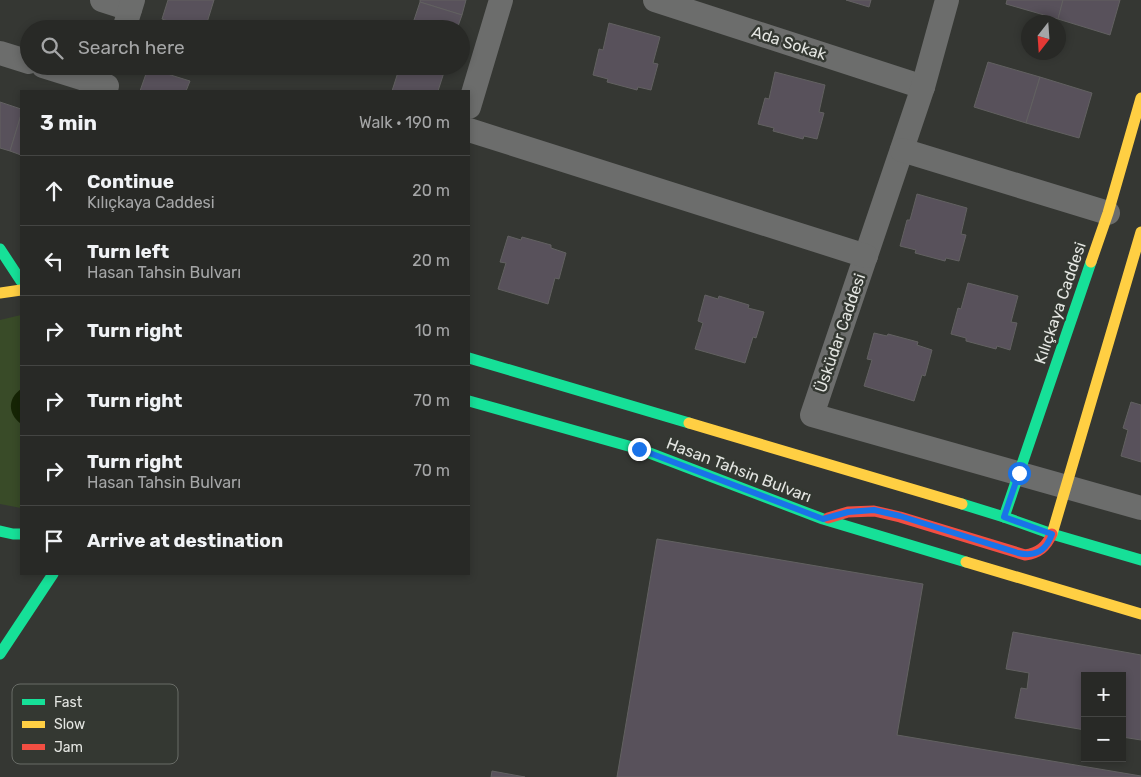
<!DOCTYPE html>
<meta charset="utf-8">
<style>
:root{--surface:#282926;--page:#30312e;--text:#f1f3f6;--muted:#a5a6a7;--line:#444543}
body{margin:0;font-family:Rubik,sans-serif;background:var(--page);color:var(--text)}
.controls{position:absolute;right:15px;bottom:15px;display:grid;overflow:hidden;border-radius:0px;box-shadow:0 2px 8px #0003}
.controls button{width:45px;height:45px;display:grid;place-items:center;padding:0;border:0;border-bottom:1px solid var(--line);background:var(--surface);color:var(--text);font:25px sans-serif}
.compass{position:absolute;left:1021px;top:15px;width:45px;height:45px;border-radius:50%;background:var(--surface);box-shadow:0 2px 8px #0003;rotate:197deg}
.stop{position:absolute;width:15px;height:15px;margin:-11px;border:4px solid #1a73e8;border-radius:50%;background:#fff}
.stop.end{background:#1a73e8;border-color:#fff;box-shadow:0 1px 5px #0008}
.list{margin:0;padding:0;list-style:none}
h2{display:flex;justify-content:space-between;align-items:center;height:65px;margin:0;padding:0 20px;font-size:21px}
h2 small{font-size:16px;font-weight:400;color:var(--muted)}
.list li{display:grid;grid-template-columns:32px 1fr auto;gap:15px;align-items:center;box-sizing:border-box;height:70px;padding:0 20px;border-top:1px solid var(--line)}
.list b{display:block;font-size:19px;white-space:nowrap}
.list p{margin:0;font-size:16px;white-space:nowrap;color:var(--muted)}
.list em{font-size:16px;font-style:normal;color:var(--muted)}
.icon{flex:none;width:28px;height:28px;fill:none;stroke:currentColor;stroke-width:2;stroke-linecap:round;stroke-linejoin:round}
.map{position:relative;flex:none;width:1141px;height:777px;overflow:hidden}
.search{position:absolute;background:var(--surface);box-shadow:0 2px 8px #0003;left:20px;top:20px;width:450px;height:55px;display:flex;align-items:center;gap:12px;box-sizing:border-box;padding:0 18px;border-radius:28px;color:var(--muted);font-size:19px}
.panel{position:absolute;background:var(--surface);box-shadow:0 2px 8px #0003;left:20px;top:90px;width:450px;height:485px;border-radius:0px}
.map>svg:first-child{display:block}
.green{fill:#394b28}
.water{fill:#162505}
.building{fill:#58515b;stroke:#626161}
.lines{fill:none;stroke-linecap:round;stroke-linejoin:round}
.street{stroke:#6c6d6c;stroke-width:24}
.fast{stroke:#16e098;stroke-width:11}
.slow{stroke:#ffcf43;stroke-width:11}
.jam{stroke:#f24e42;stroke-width:11}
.route{stroke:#1a73e8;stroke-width:6}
.labels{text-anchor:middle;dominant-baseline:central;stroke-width:5;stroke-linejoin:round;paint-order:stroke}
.street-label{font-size:16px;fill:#e4e6e2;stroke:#343832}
.key{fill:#343832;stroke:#696c67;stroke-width:1}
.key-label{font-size:14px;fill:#e4e6e2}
</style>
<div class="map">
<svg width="1141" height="777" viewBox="0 0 1141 777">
<rect width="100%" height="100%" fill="#353733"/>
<!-- green -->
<polygon class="green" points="21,315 21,508 0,504 0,320"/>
<!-- water -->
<path class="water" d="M21,389V424C8,414 7,399 21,389Z"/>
<!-- building -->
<g class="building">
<polygon points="168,0 214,0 205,29 194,29 162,19"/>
<polygon points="420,0 466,0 462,15 420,2"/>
<polygon points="846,0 871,0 869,7"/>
<polygon points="1007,0 1063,0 1058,19 1006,4"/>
<polygon points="1063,0 1120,0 1110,35 1058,19"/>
<polygon points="420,2 462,15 457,29 411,29"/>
<polygon points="609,23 660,37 653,63 658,64 651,90 638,87 637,90 607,82 608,79 593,75 599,49 603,50"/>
<polygon points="988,62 1040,77 1026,123 974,107"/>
<polygon points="400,66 446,66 438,91 392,91"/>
<polygon points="148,68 190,81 186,91 140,91"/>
<polygon points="775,72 825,85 819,112 824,113 817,139 804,136 803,139 773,131 774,128 758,124 765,98 769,99"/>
<polygon points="1040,77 1092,93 1079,138 1026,123"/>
<polygon points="0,102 21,109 21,115 10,151 0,148"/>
<polygon points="21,115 21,155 10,151"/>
<polygon points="917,194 967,208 961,234 966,235 959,261 946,258 945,261 915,253 916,250 900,246 907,220 910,220"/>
<polygon points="508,236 521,240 522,237 551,245 551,248 566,253 559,279 555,278 548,304 498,289 506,263 500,262"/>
<polygon points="968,283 1018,296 1011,322 1017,323 1010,350 997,346 996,349 966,341 966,338 951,334 958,308 961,309"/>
<polygon points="705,295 718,299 719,296 749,305 748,308 764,312 756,338 753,337 745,363 695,349 703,323 698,321"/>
<polygon points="874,333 887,336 888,334 918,342 917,345 932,350 925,376 922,375 914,401 864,386 872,360 867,359"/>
<polygon points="1131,402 1141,405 1141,462 1121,456 1128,430 1123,428"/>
<polygon points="657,539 923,584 897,735 1141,776 1141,777 617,777"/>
<polygon points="1013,632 1141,655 1141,740 1122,737 1122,719 1124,711 1122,711 1122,676 1085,676 1085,730 1015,718 1021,688 1027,689 1029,673 1006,669"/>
<polygon points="492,771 525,777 491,777"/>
</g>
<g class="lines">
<!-- street -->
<g class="street">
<polyline points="102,0 130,9"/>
<polyline points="655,0 923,87"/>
<polyline points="947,0 923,87 812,415 1141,508"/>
<polyline points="124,29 133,0"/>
<polyline points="0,53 29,62"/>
<polyline points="43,66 107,86"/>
<polyline points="469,107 501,0"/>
<polyline points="469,130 866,256"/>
<polyline points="902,150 1108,213"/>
</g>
<!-- fast -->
<g class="fast">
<polyline points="0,249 21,281"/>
<polyline points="469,358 689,423"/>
<polyline points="469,401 639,449 823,519 966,562"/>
<polyline points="962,504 1004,517 1052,534 1141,560"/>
<polyline points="1004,517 1091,262"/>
<polyline points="0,531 13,534 21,534"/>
<polyline points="0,654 53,574"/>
</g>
<!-- slow -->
<g class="slow">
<polyline points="1091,262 1108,213 1141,98"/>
<polyline points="0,293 21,290"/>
<polyline points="689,423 962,504"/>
<polyline points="1052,534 1141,232"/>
<polyline points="966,562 1141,614"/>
</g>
<!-- jam -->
<path class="jam" d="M828,518L848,512L874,511L900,517L1025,555C1039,553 1046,547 1052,534"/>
</g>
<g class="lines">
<!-- route -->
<path class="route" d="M639,449L823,519L848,512L874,510L900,516L1018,553C1035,557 1046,551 1052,534L1004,517L1019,473"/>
</g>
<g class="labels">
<!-- street labels -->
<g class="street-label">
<text transform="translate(789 43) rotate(18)">Ada Sokak</text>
<text transform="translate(1060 303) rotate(-71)">Kılıçkaya Caddesi</text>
<text transform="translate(840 333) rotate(-71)">Üsküdar Caddesi</text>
<text transform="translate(739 470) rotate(21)">Hasan Tahsin Bulvarı</text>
</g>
</g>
<!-- legend -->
<rect x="12" y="684" width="166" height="80" rx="8" class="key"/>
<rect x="22" y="699" width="23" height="6" fill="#16e098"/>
<rect x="22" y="721" width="23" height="7" fill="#ffcf43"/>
<rect x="22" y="744" width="23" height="6" fill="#f24e42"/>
<g class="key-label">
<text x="54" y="707">Fast</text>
<text x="54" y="729">Slow</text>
<text x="54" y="752">Jam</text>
</g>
</svg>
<div class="controls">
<button>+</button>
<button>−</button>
</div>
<svg class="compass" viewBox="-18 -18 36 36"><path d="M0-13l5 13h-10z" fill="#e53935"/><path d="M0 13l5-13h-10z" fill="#a5a6a7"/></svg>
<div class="stop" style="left:1019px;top:473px"></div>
<div class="stop end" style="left:639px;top:449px"></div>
<div class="search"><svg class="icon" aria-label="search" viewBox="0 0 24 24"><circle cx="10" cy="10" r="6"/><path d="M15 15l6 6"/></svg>Search here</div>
<section class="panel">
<h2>3 min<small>Walk · 190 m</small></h2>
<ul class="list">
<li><svg class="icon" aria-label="ahead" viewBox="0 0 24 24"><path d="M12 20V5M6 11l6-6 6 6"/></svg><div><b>Continue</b><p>Kılıçkaya Caddesi</p></div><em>20 m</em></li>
<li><svg class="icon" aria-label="left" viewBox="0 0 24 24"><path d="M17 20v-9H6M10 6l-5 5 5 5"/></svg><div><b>Turn left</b><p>Hasan Tahsin Bulvarı</p></div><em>20 m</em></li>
<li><svg class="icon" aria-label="right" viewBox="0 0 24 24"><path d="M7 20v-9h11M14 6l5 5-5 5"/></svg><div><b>Turn right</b></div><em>10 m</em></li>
<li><svg class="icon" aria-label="right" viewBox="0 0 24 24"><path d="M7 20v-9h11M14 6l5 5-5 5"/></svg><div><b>Turn right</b></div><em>70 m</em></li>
<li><svg class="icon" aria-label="right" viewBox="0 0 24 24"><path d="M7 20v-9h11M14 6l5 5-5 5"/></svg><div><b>Turn right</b><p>Hasan Tahsin Bulvarı</p></div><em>70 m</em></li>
<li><svg class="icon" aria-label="arrive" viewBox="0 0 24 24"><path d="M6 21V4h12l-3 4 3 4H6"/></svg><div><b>Arrive at destination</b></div></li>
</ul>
</section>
</div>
